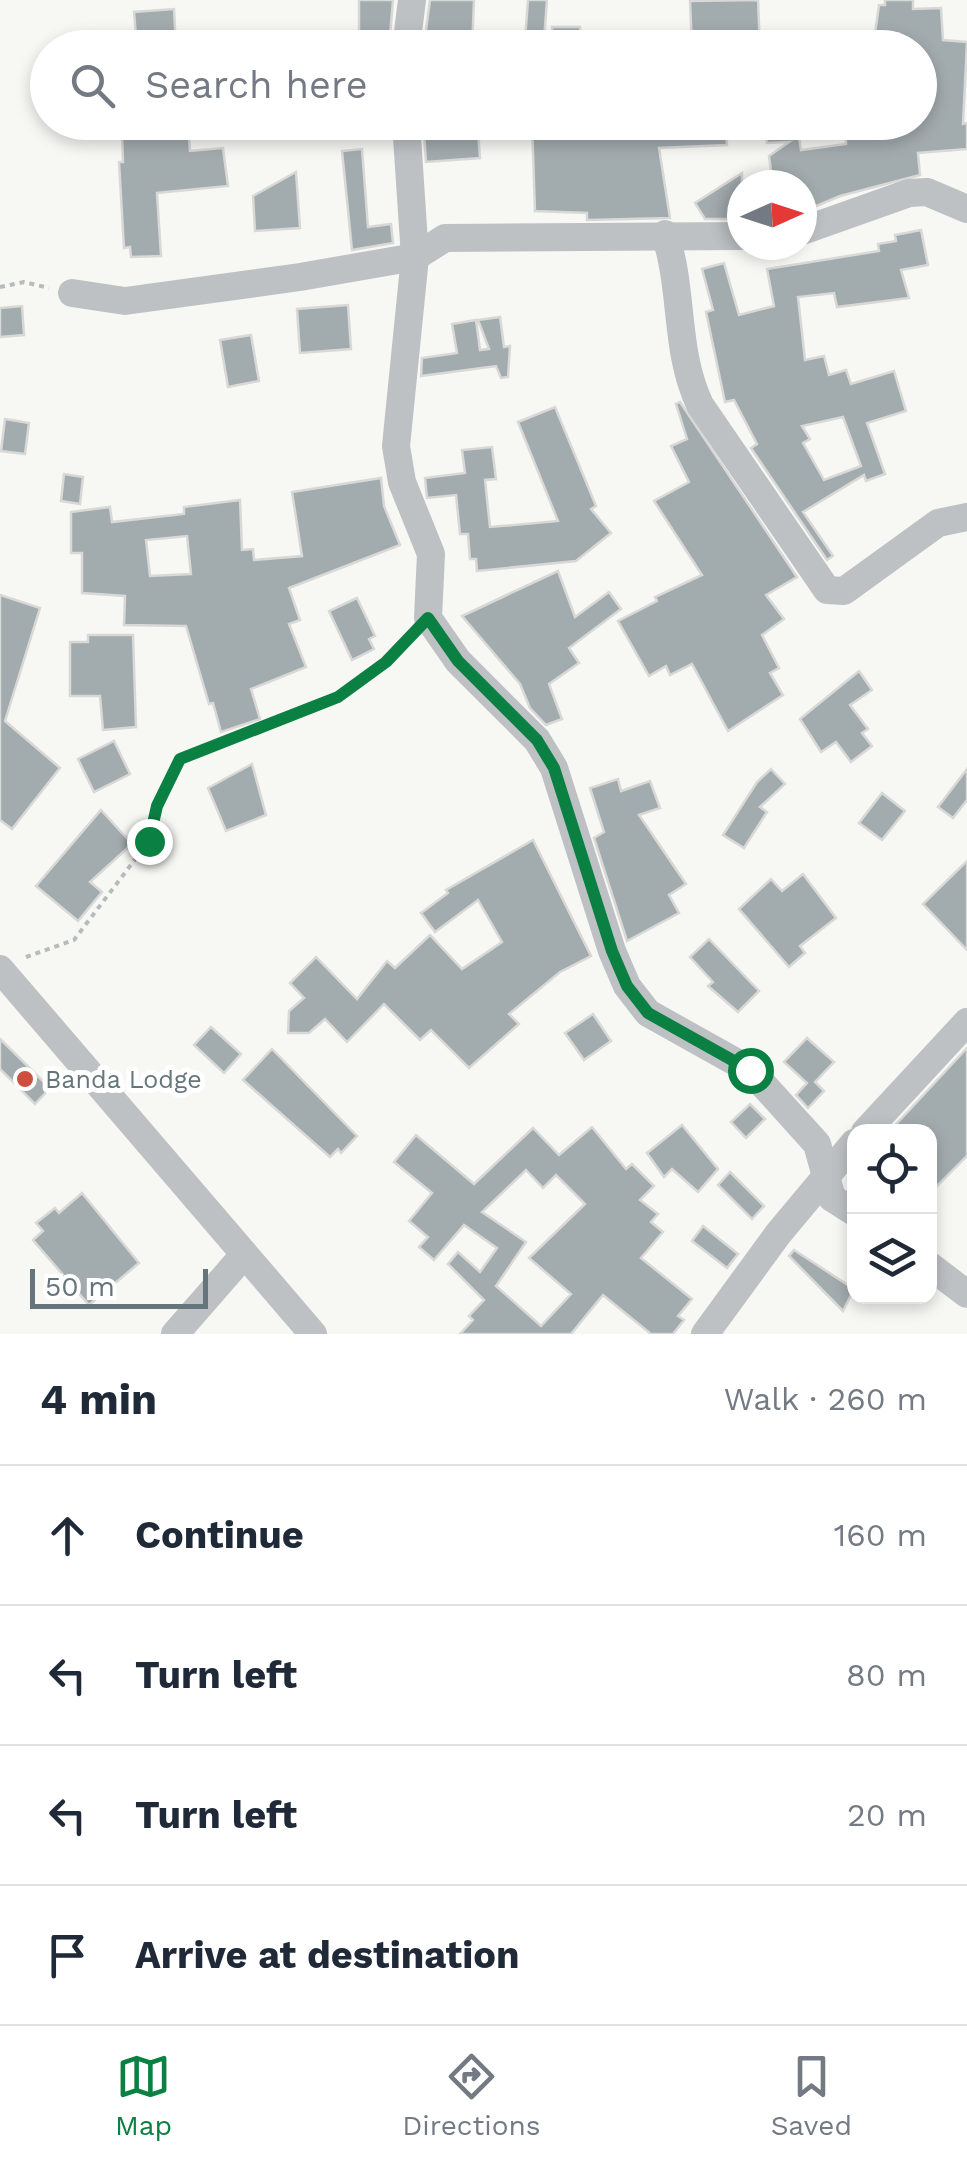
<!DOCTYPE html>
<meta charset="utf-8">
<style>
:root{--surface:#fff;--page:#f2f2f3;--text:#1f2937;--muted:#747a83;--line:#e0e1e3;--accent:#0b8043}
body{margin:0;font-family:"Work Sans",sans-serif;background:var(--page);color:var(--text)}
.controls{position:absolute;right:30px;bottom:30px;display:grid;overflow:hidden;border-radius:20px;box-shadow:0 5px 15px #0003}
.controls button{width:90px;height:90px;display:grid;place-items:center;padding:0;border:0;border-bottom:2px solid var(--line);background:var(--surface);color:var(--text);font:50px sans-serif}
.compass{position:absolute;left:727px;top:170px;width:90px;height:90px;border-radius:50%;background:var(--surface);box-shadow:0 5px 15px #0003;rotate:87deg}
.scale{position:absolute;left:30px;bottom:25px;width:178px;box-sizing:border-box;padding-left:10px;border:5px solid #66757b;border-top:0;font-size:28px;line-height:35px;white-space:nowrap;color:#66757b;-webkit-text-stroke:8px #fff;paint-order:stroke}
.stop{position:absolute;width:30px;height:30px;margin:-22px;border:8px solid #0b8043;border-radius:50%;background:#fff}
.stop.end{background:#0b8043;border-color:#fff;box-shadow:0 2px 10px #0008}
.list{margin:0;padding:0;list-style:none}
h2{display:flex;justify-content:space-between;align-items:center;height:130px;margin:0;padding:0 40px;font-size:42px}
h2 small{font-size:32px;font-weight:400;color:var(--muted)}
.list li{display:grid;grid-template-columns:65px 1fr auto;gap:30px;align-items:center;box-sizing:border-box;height:140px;padding:0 40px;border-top:2px solid var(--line)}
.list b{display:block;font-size:38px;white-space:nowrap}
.list em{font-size:32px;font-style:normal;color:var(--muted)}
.icon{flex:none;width:55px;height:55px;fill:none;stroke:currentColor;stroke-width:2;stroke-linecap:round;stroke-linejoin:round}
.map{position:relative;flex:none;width:967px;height:1334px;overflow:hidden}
.search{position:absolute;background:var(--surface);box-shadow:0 5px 15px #0003;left:30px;right:30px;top:30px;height:110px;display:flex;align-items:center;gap:25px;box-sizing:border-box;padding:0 35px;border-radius:55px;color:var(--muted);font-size:38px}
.sheet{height:690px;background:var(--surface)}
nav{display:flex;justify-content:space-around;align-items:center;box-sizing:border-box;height:140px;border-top:2px solid var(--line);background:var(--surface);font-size:28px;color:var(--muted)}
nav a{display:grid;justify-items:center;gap:5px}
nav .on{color:var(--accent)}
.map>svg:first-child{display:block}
.building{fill:#a2abae;stroke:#d8d8d7;stroke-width:2.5;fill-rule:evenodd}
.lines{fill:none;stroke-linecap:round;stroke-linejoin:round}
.path{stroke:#b7bbbc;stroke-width:4;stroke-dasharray:5 5;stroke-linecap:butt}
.minor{stroke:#bdc1c4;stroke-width:28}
.route{stroke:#0b8043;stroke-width:12}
.poi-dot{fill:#cd503e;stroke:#fff;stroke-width:4}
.labels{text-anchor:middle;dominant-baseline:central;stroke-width:10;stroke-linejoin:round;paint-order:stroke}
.poi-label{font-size:25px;fill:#66757b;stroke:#fff;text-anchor:start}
</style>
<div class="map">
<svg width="967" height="1334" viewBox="0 0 967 1334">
<rect width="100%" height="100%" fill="#f7f7f4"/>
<!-- building -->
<g class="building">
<polygon points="359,0 393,0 389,48 359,48"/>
<polygon points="430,0 474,0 472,48 454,48 454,38 425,37"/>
<polygon points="528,0 547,0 544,40 525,39"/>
<polygon points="758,0 760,48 692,48 690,1"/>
<polygon points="885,0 913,0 913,9 941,8 943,40 967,42 963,124 967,123 967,149 918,153 920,175 840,196 802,212 802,185 773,185 769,156 789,142 767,143 764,122 797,122 801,150 846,144 846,136 897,133 896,122 920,122 920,48 873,48 879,5 885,5"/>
<polygon points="174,9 176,48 137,48 134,12"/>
<polygon points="552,27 580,27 581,48 552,48"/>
<polygon points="142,122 188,122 190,151 223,148 228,186 157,193 161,256 131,257 130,247 124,248 119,162 123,162 122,134 142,133"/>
<polygon points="532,122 578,122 578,126 726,122 727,145 659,148 670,218 587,220 587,213 535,211"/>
<polygon points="478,130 480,158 426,162 424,133"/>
<polygon points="362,149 368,227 391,224 393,243 352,250 342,151"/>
<polygon points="296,172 300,228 255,231 253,196"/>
<polygon points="742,173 742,209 727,219 705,219 695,203"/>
<path d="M921,230L928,265L901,270L909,298L837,307L834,293L798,297L805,360L824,356L829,375L846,370L851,384L894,371L906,411L867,423L885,474L866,481L864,475L803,512L833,556L827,560L751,448L757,444L734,400L725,402L706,312L713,310L702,269L724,263L739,315L774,306L767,269L879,251L878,244L896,241L895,235ZM843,417L861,466L824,480L803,443L810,439L802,426Z"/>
<polygon points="348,305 351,349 300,353 297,309"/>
<polygon points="22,306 24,335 0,337 0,308"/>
<polygon points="500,317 504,347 510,346 508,377 501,378 496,366 421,376 422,358 457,353 452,324 476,320 480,350 489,349 478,320"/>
<polygon points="251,335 259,381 228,387 220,340"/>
<polygon points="680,402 797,577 766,595 784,619 762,635 779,668 770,673 783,695 728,731 692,664 670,675 666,666 649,676 618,621 657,601 655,597 702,575 654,501 689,482 671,446 687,439 676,404"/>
<polygon points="555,407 596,506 591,509 611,533 576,561 477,571 476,559 470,559 468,534 460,534 456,495 427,498 425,478 465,473 462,450 492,447 496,479 485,480 490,527 558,521 518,422"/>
<polygon points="5,419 29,423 25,454 1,451"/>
<polygon points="64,474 83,477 80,504 61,501"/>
<path d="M381,478L384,506L400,545L289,588L300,620L289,624L306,667L251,689L260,719L221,732L213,703L209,704L186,626L124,625L125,596L82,593V553H71V512L110,507L112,522L184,514V507L240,500L242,550L253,549L254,560L302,556L292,492ZM187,536L191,574L150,576L146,540Z"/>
<polygon points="558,571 575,617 609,592 621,609 569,648 579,663 549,684 562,719 546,725 530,708 520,684 462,616"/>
<polygon points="0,595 40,608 5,721 60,768 12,829 0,820"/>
<polygon points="357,598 375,636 369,639 374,649 352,660 329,611"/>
<polygon points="88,635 133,635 136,727 103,730 100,696 70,696 70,642 88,642"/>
<polygon points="859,671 872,690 850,705 868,729 862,733 872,746 851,762 836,742 821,752 800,719"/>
<polygon points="114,741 130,774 94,792 78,759"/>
<polygon points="252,764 266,815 226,831 208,788"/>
<polygon points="771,769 785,784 760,807 767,812 744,848 723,835 757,782"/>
<polygon points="967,769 967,800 953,818 938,807"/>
<polygon points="618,779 621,791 650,781 660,808 639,815 686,884 669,895 679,913 627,941 594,838 604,832 590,788"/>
<polygon points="882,793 905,811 882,840 859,823"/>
<polygon points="101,810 132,844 90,882 102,892 78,921 36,886"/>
<polygon points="533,840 591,956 560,972 509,1014 519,1024 469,1068 431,1030 420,1040 384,1004 347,1042 325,1019 309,1033 288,1033 289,1011 304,998 290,983 316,957 357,999 387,961 395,968 430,935 462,969 502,942 478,900 435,932 421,913 448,893 446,890"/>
<polygon points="967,861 967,950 923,904"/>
<polygon points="803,874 836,918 800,946 805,953 789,967 739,909 771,879 782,891"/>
<polygon points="709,939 759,991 738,1012 708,986 713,982 690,957"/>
<polygon points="593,1014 611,1041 584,1060 565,1033"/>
<polygon points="211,1027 241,1054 224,1073 194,1045"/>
<polygon points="807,1038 834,1062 815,1082 824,1091 808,1108 796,1095 807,1083 784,1062"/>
<polygon points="0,1039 50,1088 35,1104 0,1069"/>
<polygon points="967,1048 967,1156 930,1193 930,1132 889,1132"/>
<polygon points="272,1049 357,1136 341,1153 338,1149 330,1157 243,1080"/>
<polygon points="750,1104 765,1119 746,1138 731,1122"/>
<polygon points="682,1125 718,1169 698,1192 672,1169 664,1177 647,1153"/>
<path d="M592,1127L626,1169L632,1164L654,1186L640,1200L658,1214L651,1222L663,1232L641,1258L692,1299L678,1316L684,1320L673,1334H651L603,1295L571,1334H460L473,1320L469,1316L484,1300L448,1264L458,1252L480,1272L497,1248L464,1225L434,1260L419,1247L428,1237L409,1221L432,1193L394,1162L416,1135L474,1184L533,1128L559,1155ZM526,1170L543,1188L556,1175L585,1204L529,1258L571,1294L541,1326L496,1286L526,1242L482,1212Z"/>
<polygon points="730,1172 764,1206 752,1219 718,1185"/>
<polygon points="82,1193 139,1263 89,1305 33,1240 43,1231 36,1223 55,1208 59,1213"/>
<polygon points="703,1226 738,1254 727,1268 692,1241"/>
<polygon points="794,1250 854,1289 843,1311 789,1256"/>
</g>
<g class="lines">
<!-- path -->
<g class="path">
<polyline points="0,287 24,282 49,288"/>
<polyline points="26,957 74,940 149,841 157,806 181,759 338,697 386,662 411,636"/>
</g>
<!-- minor -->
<g class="minor">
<polyline points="406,48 412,0"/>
<polyline points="406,122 415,257 396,446 402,482 431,554 428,618 458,661 537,740 554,768 612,951 627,986 648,1013 750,1070 817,1144 832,1198 854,1212"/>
<polyline points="802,231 909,193 927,192 967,209"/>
<path d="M665,234C684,291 674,350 700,405L827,590L844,591L938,523L967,517"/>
<polyline points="72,293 125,301 300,277 415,257 445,238 742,236"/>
<polyline points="0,969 313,1334"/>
<polyline points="865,1132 967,1022"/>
<polyline points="930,1266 967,1294"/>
<polyline points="175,1334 243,1256"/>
<polyline points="705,1334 778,1234 854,1143"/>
</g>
</g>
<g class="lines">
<!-- route -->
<polyline class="route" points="149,841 157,806 180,759 338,697 386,662 428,618 458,661 537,740 554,768 612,951 627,986 648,1013 750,1070"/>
</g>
<!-- markers -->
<circle class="poi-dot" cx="25" cy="1079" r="10"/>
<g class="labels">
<!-- poi labels -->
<g class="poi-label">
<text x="45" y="1079">Banda Lodge</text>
</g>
</g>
</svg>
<div class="controls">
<button><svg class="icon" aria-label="locate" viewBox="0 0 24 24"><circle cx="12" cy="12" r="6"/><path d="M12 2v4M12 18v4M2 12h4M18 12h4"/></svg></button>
<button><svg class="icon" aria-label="layers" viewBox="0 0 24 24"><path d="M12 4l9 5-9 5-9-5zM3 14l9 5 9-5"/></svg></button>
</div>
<svg class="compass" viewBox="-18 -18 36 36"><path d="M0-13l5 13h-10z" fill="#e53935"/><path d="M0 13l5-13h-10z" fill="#747a83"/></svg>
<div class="scale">50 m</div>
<div class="stop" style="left:750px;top:1070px"></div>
<div class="stop end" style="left:149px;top:841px"></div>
<div class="search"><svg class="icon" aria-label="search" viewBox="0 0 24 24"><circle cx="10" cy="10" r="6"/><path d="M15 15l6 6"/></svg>Search here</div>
</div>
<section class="sheet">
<h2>4 min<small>Walk · 260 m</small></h2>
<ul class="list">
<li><svg class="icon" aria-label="ahead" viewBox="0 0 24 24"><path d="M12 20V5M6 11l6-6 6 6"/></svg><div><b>Continue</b></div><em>160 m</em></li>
<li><svg class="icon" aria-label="left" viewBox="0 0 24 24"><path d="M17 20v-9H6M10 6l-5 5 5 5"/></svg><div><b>Turn left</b></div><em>80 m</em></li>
<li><svg class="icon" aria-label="left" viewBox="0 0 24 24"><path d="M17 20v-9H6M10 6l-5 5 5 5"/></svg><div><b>Turn left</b></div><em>20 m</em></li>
<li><svg class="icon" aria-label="arrive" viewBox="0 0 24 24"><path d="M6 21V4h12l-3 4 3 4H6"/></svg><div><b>Arrive at destination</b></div></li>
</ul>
</section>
<nav>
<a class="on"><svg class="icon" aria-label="map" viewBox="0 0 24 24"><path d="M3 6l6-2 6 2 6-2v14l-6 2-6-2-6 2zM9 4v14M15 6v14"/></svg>Map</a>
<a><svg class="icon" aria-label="directions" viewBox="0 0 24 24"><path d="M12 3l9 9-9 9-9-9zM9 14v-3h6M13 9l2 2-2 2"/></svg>Directions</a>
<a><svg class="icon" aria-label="saved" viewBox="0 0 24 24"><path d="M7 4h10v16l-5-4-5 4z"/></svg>Saved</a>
</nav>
